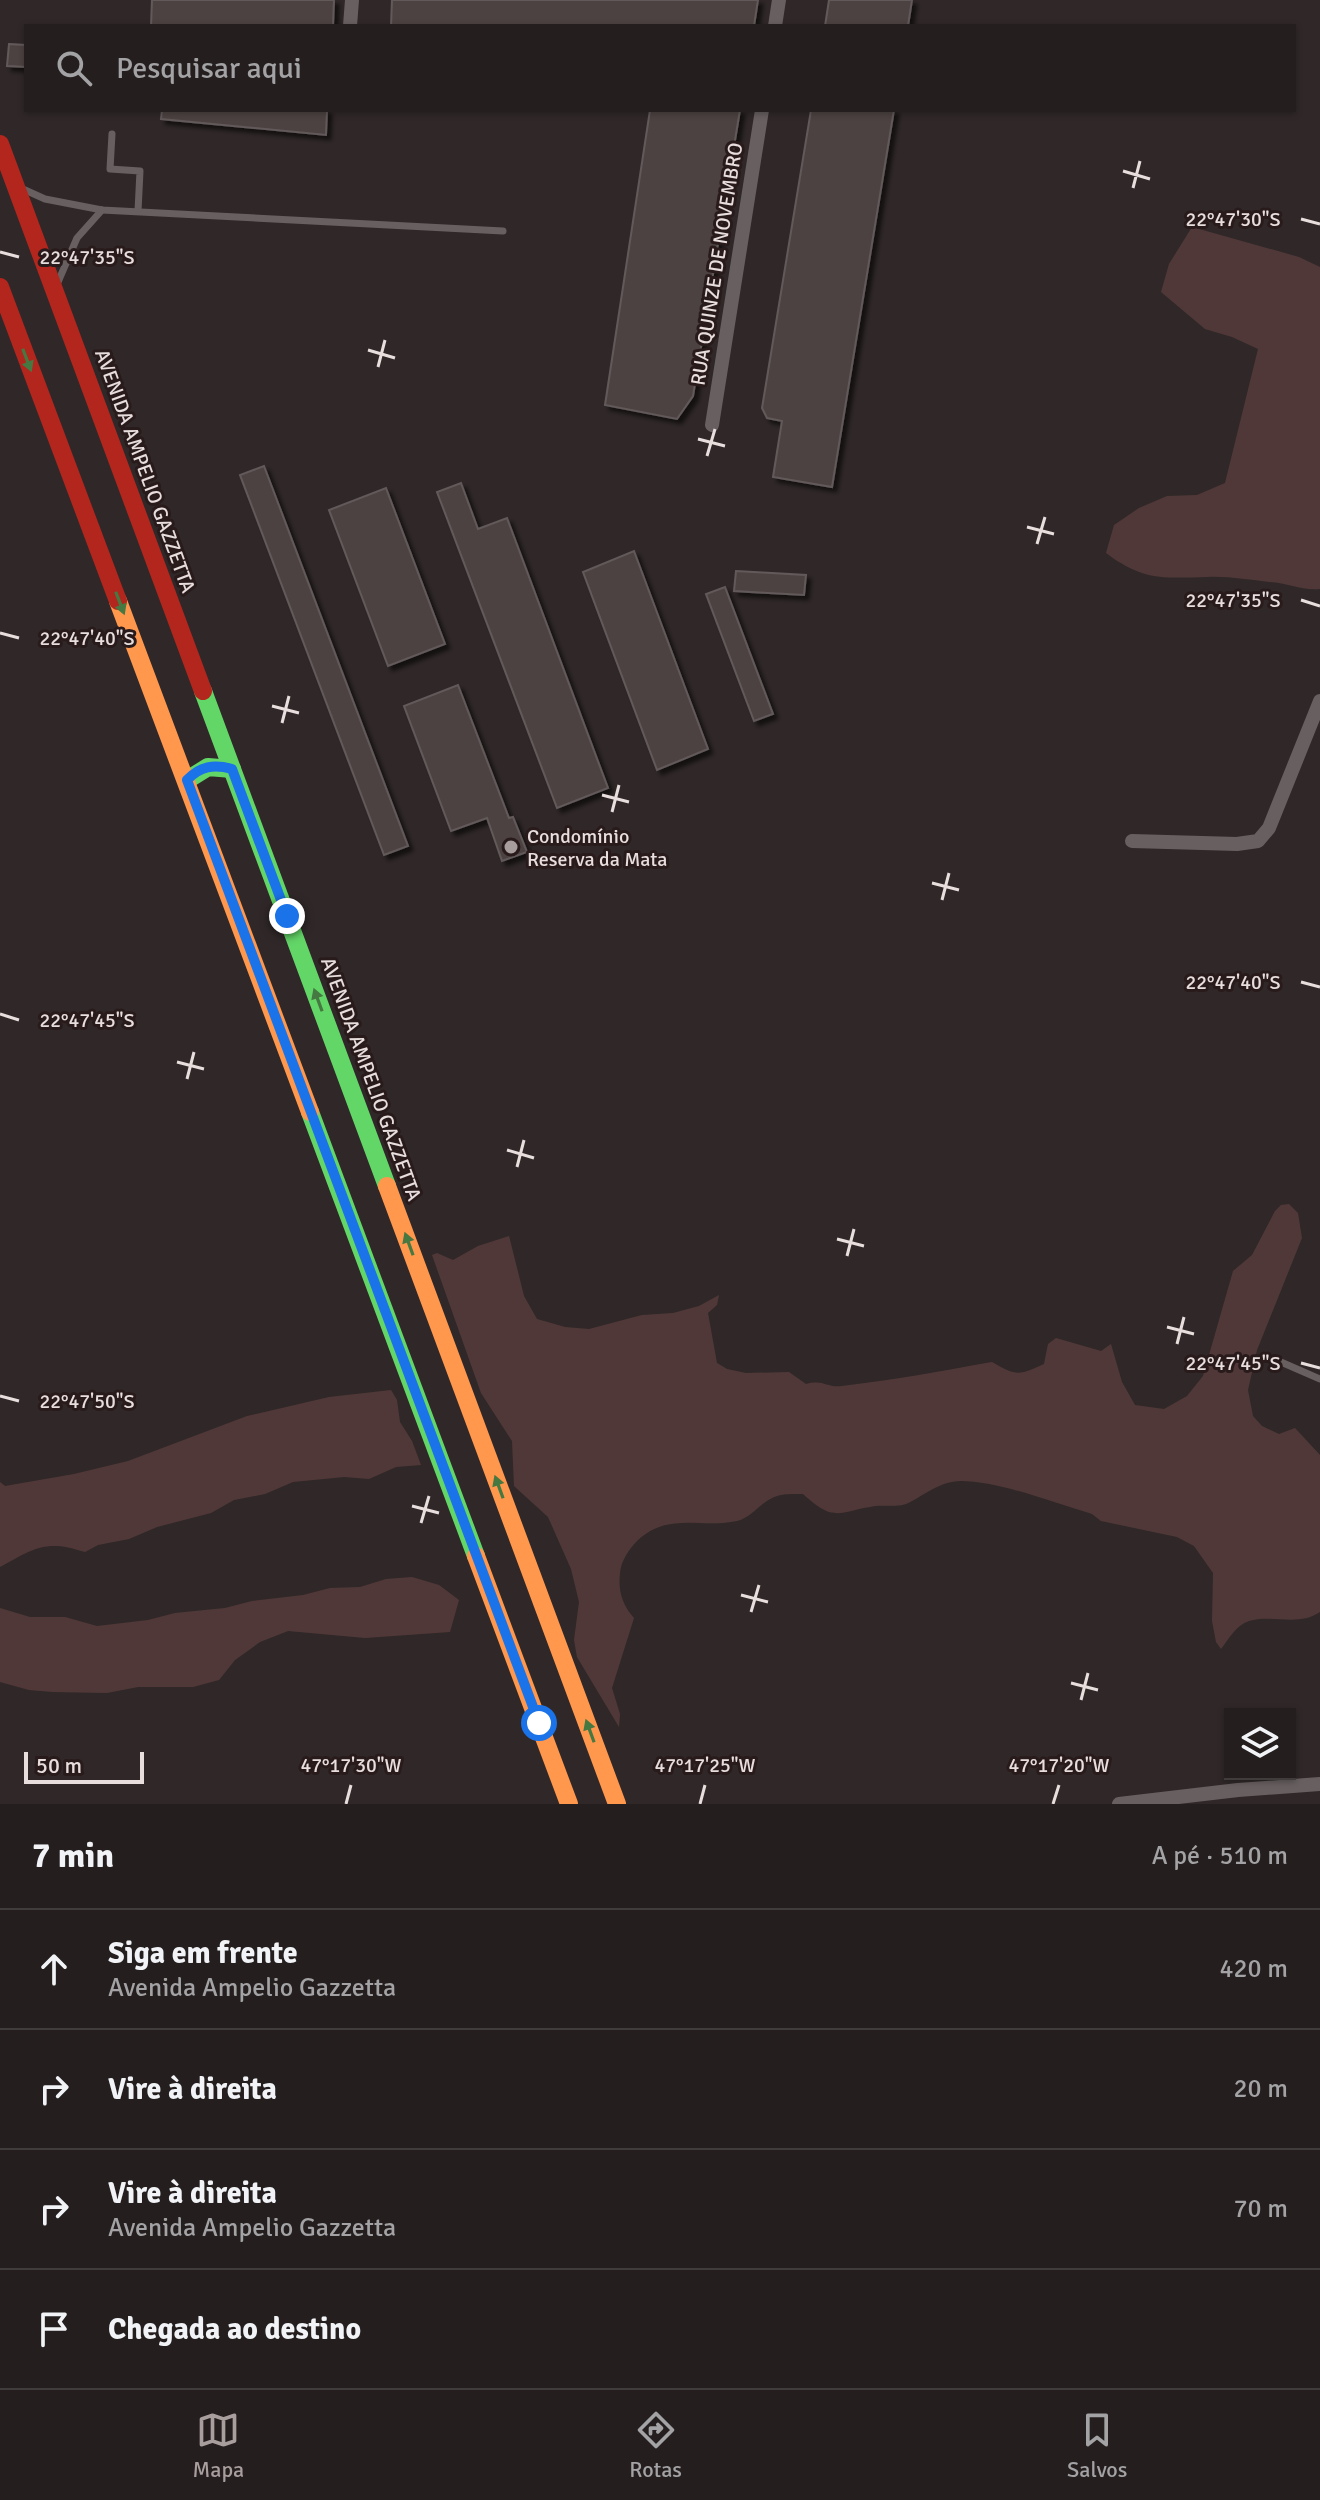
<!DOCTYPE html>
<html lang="pt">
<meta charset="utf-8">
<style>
:root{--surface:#241e1e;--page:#2c2727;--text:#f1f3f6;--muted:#a3a2a4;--line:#413c3c;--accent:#a89e9e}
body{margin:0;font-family:Signika,sans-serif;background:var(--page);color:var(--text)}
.controls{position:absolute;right:24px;bottom:24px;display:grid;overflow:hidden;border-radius:0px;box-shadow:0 2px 6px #0004}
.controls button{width:72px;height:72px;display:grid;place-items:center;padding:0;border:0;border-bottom:2px solid var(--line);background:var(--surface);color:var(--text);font:40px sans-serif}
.scale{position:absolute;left:24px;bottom:20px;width:120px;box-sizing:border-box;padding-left:8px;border:4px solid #e8dede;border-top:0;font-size:22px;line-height:28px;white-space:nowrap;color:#e8dede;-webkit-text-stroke:6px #291a1b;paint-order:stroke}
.stop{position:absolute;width:24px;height:24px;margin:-18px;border:6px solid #1a73e8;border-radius:50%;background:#fff}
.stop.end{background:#1a73e8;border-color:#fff;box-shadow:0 2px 8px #0008}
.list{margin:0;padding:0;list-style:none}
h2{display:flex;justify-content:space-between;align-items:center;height:104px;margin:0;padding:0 32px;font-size:34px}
h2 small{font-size:26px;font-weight:400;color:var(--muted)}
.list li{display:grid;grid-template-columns:52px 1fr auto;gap:24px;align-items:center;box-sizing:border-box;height:120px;padding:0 32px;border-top:2px solid var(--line)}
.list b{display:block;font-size:30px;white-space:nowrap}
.list p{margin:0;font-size:26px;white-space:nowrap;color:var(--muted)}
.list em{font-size:26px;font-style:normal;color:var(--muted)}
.icon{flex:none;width:44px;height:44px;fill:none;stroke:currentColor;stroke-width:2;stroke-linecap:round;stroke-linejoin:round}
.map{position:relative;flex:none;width:1320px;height:1804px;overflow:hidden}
.search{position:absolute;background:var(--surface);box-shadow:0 2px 6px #0004;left:24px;right:24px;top:24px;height:88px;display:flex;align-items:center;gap:20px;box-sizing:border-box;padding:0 28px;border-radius:0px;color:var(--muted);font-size:30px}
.sheet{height:584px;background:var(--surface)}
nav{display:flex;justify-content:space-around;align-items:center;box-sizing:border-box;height:112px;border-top:2px solid var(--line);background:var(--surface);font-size:22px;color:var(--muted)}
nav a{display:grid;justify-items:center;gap:4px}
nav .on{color:var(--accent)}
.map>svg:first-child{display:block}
.green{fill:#513838}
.building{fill:#4e4243;stroke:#625a5a;stroke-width:2;filter:url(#shadow)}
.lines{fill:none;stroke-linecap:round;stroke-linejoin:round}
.lane{stroke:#686060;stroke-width:7}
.street{stroke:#686060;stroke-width:14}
.fast{stroke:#63d668;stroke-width:18}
.slow{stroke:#ff974d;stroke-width:18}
.jam{stroke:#b3261e;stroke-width:18}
.oneway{fill:#467842}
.route{stroke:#1a73e8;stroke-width:10}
.ticks{fill:none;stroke:#e8dede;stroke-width:3}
.poi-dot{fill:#a89e9e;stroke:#291a1b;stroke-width:3}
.labels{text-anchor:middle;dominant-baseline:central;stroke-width:6;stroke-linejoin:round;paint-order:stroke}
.street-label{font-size:20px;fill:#e8dede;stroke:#291a1b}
.poi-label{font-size:20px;fill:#e8dede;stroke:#291a1b;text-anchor:start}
.ticks-label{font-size:20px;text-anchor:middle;fill:#e8dede;stroke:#291a1b;stroke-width:6;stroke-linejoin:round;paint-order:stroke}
</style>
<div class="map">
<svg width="1320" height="1804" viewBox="0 0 1320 1804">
<defs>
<filter id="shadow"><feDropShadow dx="4.5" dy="4.5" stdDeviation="2" flood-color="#0009"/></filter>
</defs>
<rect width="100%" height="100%" fill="#302828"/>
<!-- green -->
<g class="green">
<path d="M1192,227L1299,257L1320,267V589C1303,591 1288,583 1270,582C1250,580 1228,576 1207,577C1163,578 1143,581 1106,553L1114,525L1139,508L1167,496L1197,495L1225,483L1258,349L1232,337L1205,329L1161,292L1169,264Z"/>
<path d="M1289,1204L1298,1213L1302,1238L1257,1350L1248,1390L1253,1416L1262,1426L1279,1434L1295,1428L1320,1455V1612C1298,1627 1272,1614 1249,1621C1236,1625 1228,1640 1221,1649L1216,1642L1212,1621L1213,1573L1194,1546L1177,1537L1101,1521L1092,1514C1054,1503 999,1481 961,1481C939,1481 924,1496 906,1504C897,1507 884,1505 875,1506C837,1512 835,1523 803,1494C793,1494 781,1493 772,1498C759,1504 752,1517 737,1521C700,1529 669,1511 637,1541C629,1549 621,1561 620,1573C618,1591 622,1604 634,1618L612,1688L620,1714L619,1727L577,1657L574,1640L579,1602L571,1569L548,1517L514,1486L512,1441L481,1393L432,1255L437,1253L453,1260L478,1246L509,1236L524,1296L537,1319L565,1327L589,1329L642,1315L673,1313L699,1306L719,1295L717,1305L708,1313L717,1363L727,1369L746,1373L789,1372L806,1384C824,1379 826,1388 842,1386C893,1380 942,1371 992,1362C1016,1376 1018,1376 1044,1364L1048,1344L1056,1338L1101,1351L1111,1344L1122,1382L1135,1405L1164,1409L1187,1396L1203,1376L1233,1271L1252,1255L1275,1211L1281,1205Z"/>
<path d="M391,1390L397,1400L400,1422L412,1441L421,1465L396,1467L369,1479L344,1477L293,1482L265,1494L234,1500L211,1513L157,1527L129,1539L98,1545L85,1552C46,1539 34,1548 0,1567V1482L5,1486L74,1474L128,1461L247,1416L329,1397Z"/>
<polygon points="412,1577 439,1585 459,1600 450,1632 365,1638 288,1631 260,1642 235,1660 219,1680 193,1687 138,1687 107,1693 53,1692 29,1690 0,1682 0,1608 30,1617 65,1617 97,1626 148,1620 175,1613 225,1608 252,1601 303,1595 330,1588 360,1587 386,1579"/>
</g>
<!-- building -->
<g class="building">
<polygon points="152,0 334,0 333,26 151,26"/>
<polygon points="392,0 758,0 754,26 391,26"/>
<polygon points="829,0 912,0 908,26 825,26"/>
<polygon points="9,44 26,45 26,67 7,66"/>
<polygon points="162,110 327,110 326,135 161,119"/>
<polygon points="650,110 740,110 693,396 677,419 605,405"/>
<polygon points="811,110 894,110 832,487 773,477 782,421 767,418 762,408"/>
<polygon points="264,466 408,846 384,855 240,475"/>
<polygon points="461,483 478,529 507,518 608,788 557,808 437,492"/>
<polygon points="386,488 445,644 388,666 329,510"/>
<polygon points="634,551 708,749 657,770 583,572"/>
<polygon points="736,571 806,575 804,595 734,591"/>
<polygon points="725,587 773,714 754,721 706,594"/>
<polygon points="458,685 509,818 513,817 527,852 502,861 487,818 451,831 404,706"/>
</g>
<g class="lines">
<!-- lane -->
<g class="lane">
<polyline points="112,134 110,169 140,171 138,211"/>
<polyline points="25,190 45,199 102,210 503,231"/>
<polyline points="58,282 77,238 102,210"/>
<polyline points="1274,1359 1320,1379"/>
</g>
<!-- street -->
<g class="street">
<polyline points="350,26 352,0"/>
<polyline points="775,26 779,0"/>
<polyline points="712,425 762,110"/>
<polyline points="1132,841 1237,844 1258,841 1269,828 1320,701"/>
<polyline points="1119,1804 1238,1790 1320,1784"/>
</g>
<!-- fast -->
<g class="fast">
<polyline points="203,691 387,1186"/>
<polyline points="187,780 208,767 232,769"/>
<polyline points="310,1112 476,1556"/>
</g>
<!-- slow -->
<g class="slow">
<polyline points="118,601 310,1112"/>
<polyline points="387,1186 617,1804"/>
<polyline points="476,1556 569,1804"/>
</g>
<!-- jam -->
<g class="jam">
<polyline points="0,144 203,691"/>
<polyline points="0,287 118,601"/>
</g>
</g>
<!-- one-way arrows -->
<defs><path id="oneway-solid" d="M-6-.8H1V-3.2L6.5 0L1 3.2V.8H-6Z" transform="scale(2)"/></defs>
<g class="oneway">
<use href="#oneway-solid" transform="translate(27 360) rotate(69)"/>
<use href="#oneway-solid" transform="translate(120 603) rotate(69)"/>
<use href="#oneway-solid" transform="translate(318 1000) rotate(-110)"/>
<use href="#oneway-solid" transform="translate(409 1244) rotate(-110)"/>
<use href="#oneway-solid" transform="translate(499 1487) rotate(-110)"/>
<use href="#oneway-solid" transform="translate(590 1731) rotate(-110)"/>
</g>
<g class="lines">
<!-- route -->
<path class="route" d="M287,916L232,769C214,764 200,766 187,780L539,1723"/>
</g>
<!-- ticks -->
<path class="ticks" d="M1123,171L1150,179M1133,188L1140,161M1301,219L1320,224M0,252L19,257M368,350L395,358M378,367L385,340M698,439L725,446M707,456L715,429M1027,527L1054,534M1037,544L1045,517M1301,600L1320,606M0,633L19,638M272,706L299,713M282,723L289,696M602,795L629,802M612,812L619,785M932,883L959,890M942,900L949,873M1301,982L1320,987M0,1014L19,1020M177,1062L204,1069M187,1079L194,1052M507,1150L534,1158M517,1167L524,1140M837,1239L864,1246M847,1256L854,1229M1167,1327L1194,1334M1177,1344L1184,1317M1301,1363L1320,1368M0,1396L19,1401M412,1506L439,1513M421,1523L429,1496M741,1595L768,1602M751,1612L759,1585M1071,1683L1098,1690M1081,1700L1088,1673M346,1804L351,1785M700,1804L705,1785M1053,1804L1059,1785"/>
<!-- markers -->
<circle class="poi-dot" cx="511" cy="847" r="8"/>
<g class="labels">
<!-- street labels -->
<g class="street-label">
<text transform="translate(717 264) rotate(-81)">RUA QUINZE DE NOVEMBRO</text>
<text transform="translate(145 471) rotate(70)">AVENIDA AMPELIO GAZZETTA</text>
<text transform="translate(371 1079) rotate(70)">AVENIDA AMPELIO GAZZETTA</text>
</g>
<!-- poi labels -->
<g class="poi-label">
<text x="527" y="836">Condomínio<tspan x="527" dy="23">Reserva da Mata</tspan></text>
</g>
</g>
<g class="ticks-label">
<text x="1233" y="226">22°47'30"S</text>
<text x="87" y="264">22°47'35"S</text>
<text x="1233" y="607">22°47'35"S</text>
<text x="87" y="645">22°47'40"S</text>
<text x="1233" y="989">22°47'40"S</text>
<text x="87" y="1027">22°47'45"S</text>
<text x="1233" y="1370">22°47'45"S</text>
<text x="87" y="1408">22°47'50"S</text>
<text x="351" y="1772">47°17'30"W</text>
<text x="705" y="1772">47°17'25"W</text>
<text x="1059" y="1772">47°17'20"W</text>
</g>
</svg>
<div class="controls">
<button><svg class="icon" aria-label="layers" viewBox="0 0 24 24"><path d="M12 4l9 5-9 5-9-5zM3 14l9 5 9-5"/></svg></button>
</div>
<div class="scale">50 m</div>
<div class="stop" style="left:539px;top:1723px"></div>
<div class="stop end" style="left:287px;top:916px"></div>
<div class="search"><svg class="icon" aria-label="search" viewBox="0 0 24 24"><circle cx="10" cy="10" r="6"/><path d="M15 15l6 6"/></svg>Pesquisar aqui</div>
</div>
<section class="sheet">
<h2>7 min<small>A pé · 510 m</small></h2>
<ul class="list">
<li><svg class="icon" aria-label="ahead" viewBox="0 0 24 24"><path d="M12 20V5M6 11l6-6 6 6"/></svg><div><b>Siga em frente</b><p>Avenida Ampelio Gazzetta</p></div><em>420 m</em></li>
<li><svg class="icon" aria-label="right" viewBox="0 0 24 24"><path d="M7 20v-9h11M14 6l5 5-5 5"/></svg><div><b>Vire à direita</b></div><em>20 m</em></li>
<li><svg class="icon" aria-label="right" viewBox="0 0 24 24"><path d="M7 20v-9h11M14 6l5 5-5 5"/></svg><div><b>Vire à direita</b><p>Avenida Ampelio Gazzetta</p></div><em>70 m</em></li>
<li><svg class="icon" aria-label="arrive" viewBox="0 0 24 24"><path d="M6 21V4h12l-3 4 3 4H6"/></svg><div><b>Chegada ao destino</b></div></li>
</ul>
</section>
<nav>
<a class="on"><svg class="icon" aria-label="map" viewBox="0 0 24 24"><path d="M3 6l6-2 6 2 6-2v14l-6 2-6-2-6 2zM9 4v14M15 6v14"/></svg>Mapa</a>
<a><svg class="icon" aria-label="directions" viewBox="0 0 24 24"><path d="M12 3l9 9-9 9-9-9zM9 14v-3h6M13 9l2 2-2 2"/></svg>Rotas</a>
<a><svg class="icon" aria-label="saved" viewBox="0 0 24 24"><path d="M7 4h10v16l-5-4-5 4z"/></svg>Salvos</a>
</nav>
